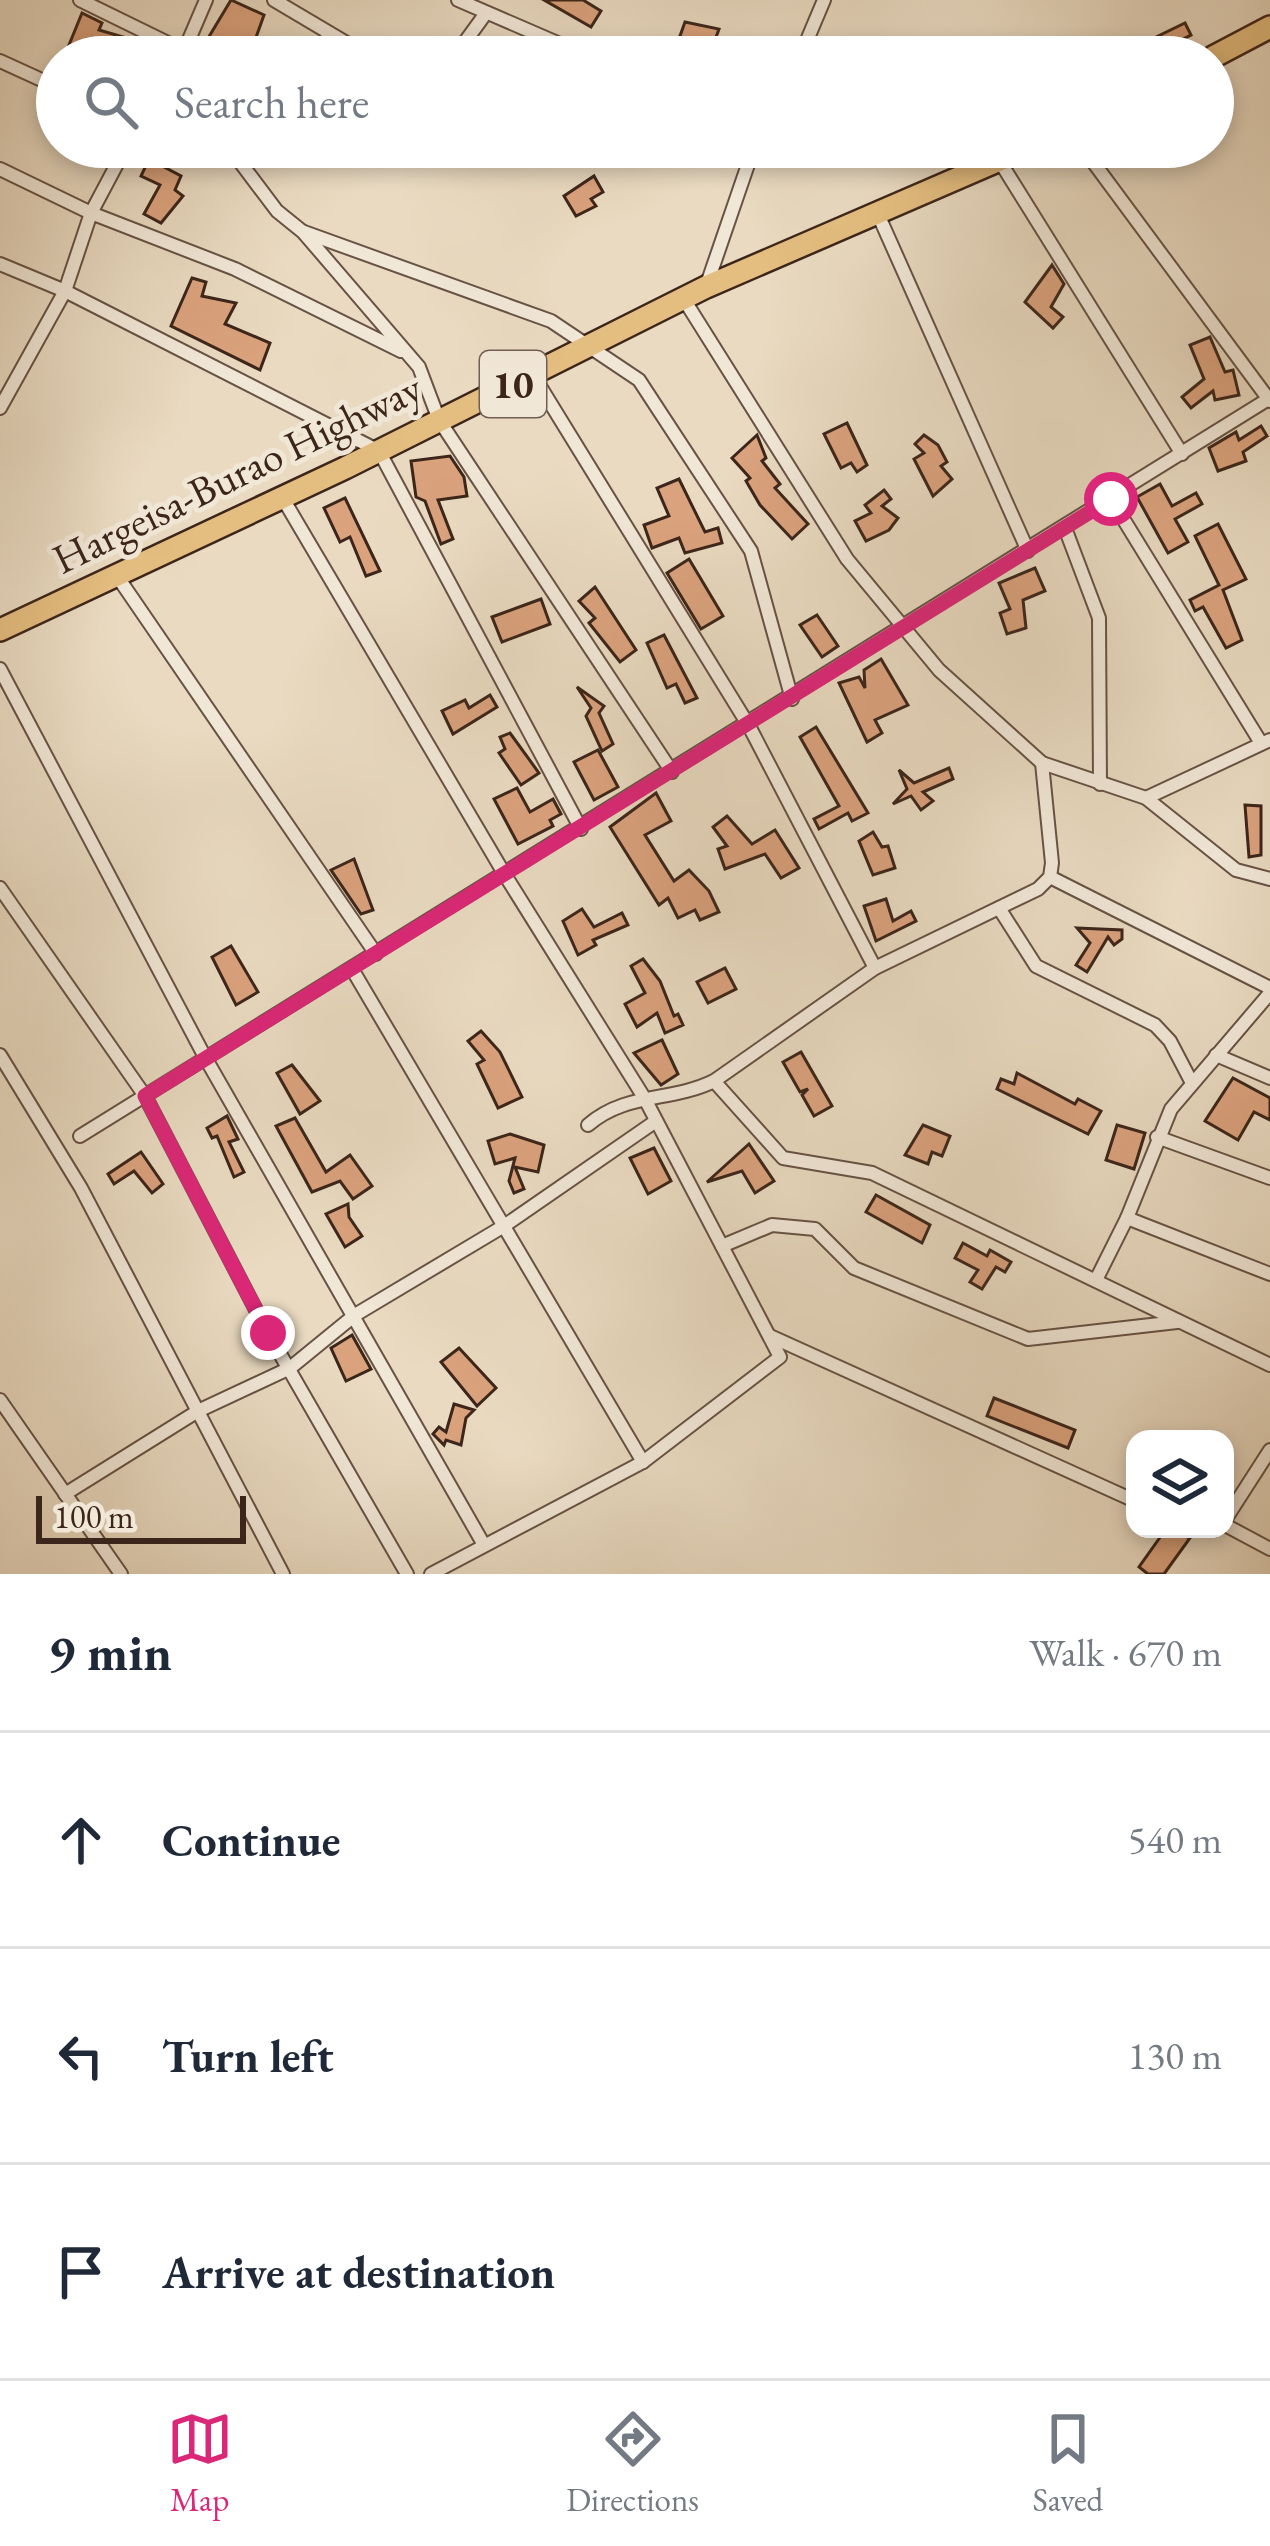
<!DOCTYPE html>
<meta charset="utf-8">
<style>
:root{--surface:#fff;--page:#f2f2f3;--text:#1f2937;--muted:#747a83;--line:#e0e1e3;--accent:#db2777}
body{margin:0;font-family:"EB Garamond",serif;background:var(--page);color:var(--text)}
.controls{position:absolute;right:36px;bottom:36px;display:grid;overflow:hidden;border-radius:24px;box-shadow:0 6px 18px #0003}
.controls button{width:108px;height:108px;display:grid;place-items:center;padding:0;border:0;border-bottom:3px solid var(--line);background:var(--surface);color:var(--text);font:60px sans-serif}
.scale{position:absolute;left:36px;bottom:30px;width:210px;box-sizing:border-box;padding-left:12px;border:6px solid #3c251a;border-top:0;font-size:33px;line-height:42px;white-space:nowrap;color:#3c251a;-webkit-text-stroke:9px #f1e7d7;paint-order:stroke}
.stop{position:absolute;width:36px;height:36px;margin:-27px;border:9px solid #db2777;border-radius:50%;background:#fff}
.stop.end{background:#db2777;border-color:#fff;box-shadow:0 3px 12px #0008}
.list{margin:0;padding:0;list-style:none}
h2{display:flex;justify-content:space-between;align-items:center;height:156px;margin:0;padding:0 48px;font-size:51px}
h2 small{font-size:39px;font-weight:400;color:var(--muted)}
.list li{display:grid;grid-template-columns:78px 1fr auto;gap:36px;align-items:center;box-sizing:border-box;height:216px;padding:0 48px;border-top:3px solid var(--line)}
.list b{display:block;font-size:45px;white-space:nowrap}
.list em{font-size:39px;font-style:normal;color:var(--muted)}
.icon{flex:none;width:66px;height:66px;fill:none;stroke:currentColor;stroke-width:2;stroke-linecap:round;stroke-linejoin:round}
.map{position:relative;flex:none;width:1270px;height:1574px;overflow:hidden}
.search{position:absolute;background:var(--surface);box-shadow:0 6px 18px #0003;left:36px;right:36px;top:36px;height:132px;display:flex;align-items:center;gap:30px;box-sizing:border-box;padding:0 42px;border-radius:66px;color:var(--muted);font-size:45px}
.sheet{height:804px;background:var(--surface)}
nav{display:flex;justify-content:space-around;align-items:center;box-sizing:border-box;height:168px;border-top:3px solid var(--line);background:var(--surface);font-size:33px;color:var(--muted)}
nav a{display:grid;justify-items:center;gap:6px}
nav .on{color:var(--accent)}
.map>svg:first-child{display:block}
.building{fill:#daa27d;stroke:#3c251a;stroke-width:3}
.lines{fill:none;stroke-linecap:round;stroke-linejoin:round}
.minor-casing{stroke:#675244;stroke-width:16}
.trunk-casing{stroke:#3c251a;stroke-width:26}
.minor{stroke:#f1e7d7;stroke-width:12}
.trunk{stroke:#e4bd80;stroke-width:21}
.route{stroke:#db2777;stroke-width:15}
.labels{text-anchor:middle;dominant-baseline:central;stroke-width:10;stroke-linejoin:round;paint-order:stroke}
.shield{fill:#f1e7d7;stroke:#725f53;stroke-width:3}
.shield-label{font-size:39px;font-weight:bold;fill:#3c251a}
.street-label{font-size:42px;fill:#3c251a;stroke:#f1e7d7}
</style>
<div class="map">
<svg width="1270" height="1574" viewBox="0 0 1270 1574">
<rect width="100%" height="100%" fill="#e9dac1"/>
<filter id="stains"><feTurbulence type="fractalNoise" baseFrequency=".00167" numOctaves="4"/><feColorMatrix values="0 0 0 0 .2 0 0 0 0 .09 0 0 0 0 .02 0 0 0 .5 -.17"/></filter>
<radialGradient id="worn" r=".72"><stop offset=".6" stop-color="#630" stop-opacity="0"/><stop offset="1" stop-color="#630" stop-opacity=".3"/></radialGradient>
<!-- building -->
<g class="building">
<polygon points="231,0 264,15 249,57 227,57 204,45"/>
<polygon points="544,0 583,0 601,11 591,27"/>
<polygon points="82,13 102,23 99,30 130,39 125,57 96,57 69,45"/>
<polygon points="685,22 719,29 709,57 663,57 668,44 676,47"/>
<polygon points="1185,23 1191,35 1147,57 1115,57"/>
<polygon points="149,159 181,176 175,190 183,196 161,223 144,214 160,185 141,176"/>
<polygon points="594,176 603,192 591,199 596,206 576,216 564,196"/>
<polygon points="1052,265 1064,284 1051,307 1063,317 1053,328 1025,302"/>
<polygon points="192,278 206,282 202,296 236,303 225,324 270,343 260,370 171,326"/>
<polygon points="1210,337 1225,372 1233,370 1239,395 1215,400 1213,391 1191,408 1182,397 1204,379 1190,345"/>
<polygon points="847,423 867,465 857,472 851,463 841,468 824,434"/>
<polygon points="1261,426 1267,436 1243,452 1246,461 1218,471 1209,448 1236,432 1239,440"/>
<polygon points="757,435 766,458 762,461 780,484 775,488 808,524 792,539 760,505 746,481 750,478 732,458"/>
<polygon points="924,435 938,445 947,462 941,466 952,479 933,496 914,459 924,453 915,444"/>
<polygon points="450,456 464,477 467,496 438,500 453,539 441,544 425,501 416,497 411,461"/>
<polygon points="679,479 705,532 718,528 722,543 685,553 679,538 652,548 644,525 669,516 657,488"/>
<polygon points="1160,484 1172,506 1196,493 1202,504 1175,519 1188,542 1168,553 1137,497"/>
<polygon points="884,490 891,499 882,506 898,518 889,530 866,541 855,521 871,513 865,505"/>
<polygon points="345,498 380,571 366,576 350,537 340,542 324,508"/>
<polygon points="1218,524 1246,579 1223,590 1242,640 1226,648 1203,607 1195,611 1190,600 1219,585 1195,536"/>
<polygon points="689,559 723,616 701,629 667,573"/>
<polygon points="1035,568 1045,591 1023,600 1026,628 1007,634 1000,613 1010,609 999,583"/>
<polygon points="595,587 636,650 620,662 589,623 595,618 579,601"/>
<polygon points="541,599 550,624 502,642 492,617"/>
<polygon points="817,615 838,646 822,657 800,625"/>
<polygon points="664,635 697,698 685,703 676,684 667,688 647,643"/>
<polygon points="881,659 908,705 875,720 882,733 867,742 839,683 859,677 865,688 864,670"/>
<polygon points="577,687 604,706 599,713 613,744 602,751 586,716 591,708"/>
<polygon points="490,695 497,707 453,734 442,711 465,700 469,708"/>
<polygon points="816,727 868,813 852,821 848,813 819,829 814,819 839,806 800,737"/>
<polygon points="510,733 539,773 521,785 499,753 505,749 500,737"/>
<polygon points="598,750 618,787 594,800 574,762"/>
<polygon points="949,768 953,779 923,792 933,801 921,810 911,796 893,804 907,789 899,770 914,783"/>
<polygon points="517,788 530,812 553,799 561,814 550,820 553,826 518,844 494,799"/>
<polygon points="656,793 671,821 645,835 674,881 689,870 709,891 719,912 700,920 695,910 678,918 668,898 659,905 610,827"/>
<polygon points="1245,805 1261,806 1261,855 1249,857"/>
<polygon points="727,816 752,844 775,830 799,868 781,878 765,854 725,869 718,849 727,846 713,827"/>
<polygon points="873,832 882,847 888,846 895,868 873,875 859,841"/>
<polygon points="354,859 373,910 361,914 331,870"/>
<polygon points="886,899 893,921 911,911 916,921 876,941 864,906"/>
<polygon points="582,909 594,927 622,913 628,925 593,940 596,945 578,955 563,921"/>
<polygon points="1077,928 1122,930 1122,939 1114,945 1108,937 1087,972 1076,965 1090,943"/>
<polygon points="231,946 258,992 236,1005 212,957"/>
<polygon points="643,959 660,981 674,1016 678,1014 683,1025 665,1033 657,1013 637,1027 625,1004 645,993 631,966"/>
<polygon points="725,968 736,989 708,1003 697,982"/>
<polygon points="481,1031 500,1052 522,1097 498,1108 477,1064 484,1060 468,1041"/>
<polygon points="662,1040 678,1074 661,1085 634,1053"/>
<polygon points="801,1052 832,1106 814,1116 802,1095 808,1089 800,1092 783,1062"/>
<polygon points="292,1065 320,1101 300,1114 277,1073"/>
<polygon points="1017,1073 1075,1104 1078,1099 1101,1111 1088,1134 997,1089 1001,1079 1014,1084"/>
<polygon points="1233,1078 1270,1098 1270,1120 1254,1112 1238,1140 1205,1121"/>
<polygon points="227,1116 238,1139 229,1142 244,1172 234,1177 217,1136 212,1138 207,1128"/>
<polygon points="295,1118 326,1172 350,1155 372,1186 353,1199 340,1181 312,1192 276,1126"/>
<polygon points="923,1125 950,1136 942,1156 932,1152 928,1164 905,1155"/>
<polygon points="1117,1125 1145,1133 1134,1169 1106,1160"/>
<polygon points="510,1134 544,1145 538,1172 515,1167 524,1189 514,1193 509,1181 515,1158 495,1164 488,1141"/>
<polygon points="749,1144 774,1181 755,1193 742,1171 707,1182"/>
<polygon points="654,1148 671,1181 648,1194 630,1158"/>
<polygon points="141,1152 163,1184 152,1193 134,1171 114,1184 108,1174"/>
<polygon points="876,1195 930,1225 922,1243 866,1212"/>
<polygon points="348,1204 349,1217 362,1236 345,1247 326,1214"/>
<polygon points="963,1243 987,1256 990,1250 1011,1262 1005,1272 996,1267 982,1289 970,1282 978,1270 955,1258"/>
<polygon points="352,1335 371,1369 346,1381 331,1348"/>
<polygon points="459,1348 496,1388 477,1406 441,1362"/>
<polygon points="994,1398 1075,1430 1068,1448 987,1416"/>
<polygon points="454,1404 474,1410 466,1418 461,1445 446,1440 444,1445 433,1434 439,1427 446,1432"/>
<polygon points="1166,1529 1190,1538 1164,1574 1148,1574 1139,1567"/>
</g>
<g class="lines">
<defs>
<g id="minor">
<polyline points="80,0 184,51"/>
<polyline points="274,0 370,57"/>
<polyline points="458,0 590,57"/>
<polyline points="182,56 206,0"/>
<polyline points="317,57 329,34"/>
<polyline points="454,57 486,13"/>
<polyline points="800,57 824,0"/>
<polyline points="0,61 57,87"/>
<polyline points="217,147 240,162 277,211 303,232 419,367 439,420 672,772"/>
<polyline points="1082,147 1270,401"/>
<polyline points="999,160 1182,454"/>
<polyline points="0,169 91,213 235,269 401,351"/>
<polyline points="877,212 1028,551"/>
<polyline points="304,232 551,321 639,380 751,551 792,699"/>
<polyline points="0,264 65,291 379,451 581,829"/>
<polyline points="706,287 754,147"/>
<polyline points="685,301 847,559 939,670 1042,763 1146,798 1236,870 1270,879"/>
<polyline points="533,375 749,726 875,968"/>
<polyline points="0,408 65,291 91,213 126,147"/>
<polyline points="282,497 505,875 645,1099 780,1357 643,1462 431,1574"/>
<polyline points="1111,499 1261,743"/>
<polyline points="1065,528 1099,618 1100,784"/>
<polyline points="115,573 376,954"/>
<polyline points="0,669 206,1059 484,1545"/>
<polyline points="1146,798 1270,740"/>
<polyline points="1050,877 1270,988"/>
<polyline points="0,888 145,1096 268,1333 407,1574"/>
<polyline points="999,908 1036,966 1155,1025 1170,1041 1192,1083"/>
<polyline points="352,969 643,1462"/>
<polyline points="1270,993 1171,1109 1127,1218 1270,1274"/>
<polyline points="0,1055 81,1188 283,1574"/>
<polyline points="1216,1055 1270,1078"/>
<polyline points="714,1081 783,1158 872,1173 1270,1365"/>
<path d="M588,1125C626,1092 671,1102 714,1081L875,968L1038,889L1050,877L1052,863L1042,763"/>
<polyline points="80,1136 1270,398"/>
<polyline points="1157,1137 1270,1178"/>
<polyline points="722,1246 772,1225 815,1229 854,1268 1028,1339 1177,1322"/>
<polyline points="1096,1280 1127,1218"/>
<polyline points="770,1336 1135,1501"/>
<polyline points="0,1400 121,1574"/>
<polyline points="65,1494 198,1411 290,1368 355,1315 504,1226 656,1121"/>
<polyline points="1225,1520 1270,1450"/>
<polyline points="1225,1525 1270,1549"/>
</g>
<g id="trunk">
<polyline points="1213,57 1270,27"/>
<polyline points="0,630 345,468 706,287 1030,147"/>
</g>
</defs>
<!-- minor casing -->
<use href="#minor" class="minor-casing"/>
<!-- trunk casing -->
<use href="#trunk" class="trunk-casing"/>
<!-- minor -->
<use href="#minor" class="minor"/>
<!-- trunk -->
<use href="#trunk" class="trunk"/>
</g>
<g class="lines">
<!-- route -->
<polyline class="route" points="268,1333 145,1096 1111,499"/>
</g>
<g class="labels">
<!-- shield labels -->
<rect class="shield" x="480" y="351" width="66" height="66" rx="9"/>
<g class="shield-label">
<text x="513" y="384">10</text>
</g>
<!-- street labels -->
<g class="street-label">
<text transform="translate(237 473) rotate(-26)">Hargeisa-Burao Highway</text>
</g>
</g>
<rect width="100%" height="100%" filter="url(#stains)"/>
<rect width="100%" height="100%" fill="url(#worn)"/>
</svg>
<div class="controls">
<button><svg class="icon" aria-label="layers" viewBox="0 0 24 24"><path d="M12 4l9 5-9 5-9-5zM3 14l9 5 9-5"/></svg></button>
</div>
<div class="scale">100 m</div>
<div class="stop" style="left:1111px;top:499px"></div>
<div class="stop end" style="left:268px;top:1333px"></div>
<div class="search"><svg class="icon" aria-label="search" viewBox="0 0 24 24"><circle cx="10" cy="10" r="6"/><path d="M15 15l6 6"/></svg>Search here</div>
</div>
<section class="sheet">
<h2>9 min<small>Walk · 670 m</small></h2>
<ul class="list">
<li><svg class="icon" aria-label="ahead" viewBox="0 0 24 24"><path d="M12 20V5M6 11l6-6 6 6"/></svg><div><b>Continue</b></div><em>540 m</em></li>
<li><svg class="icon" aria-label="left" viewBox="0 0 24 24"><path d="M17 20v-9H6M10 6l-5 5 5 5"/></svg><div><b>Turn left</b></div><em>130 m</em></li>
<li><svg class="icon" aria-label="arrive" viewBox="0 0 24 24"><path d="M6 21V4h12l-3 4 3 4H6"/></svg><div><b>Arrive at destination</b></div></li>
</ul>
</section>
<nav>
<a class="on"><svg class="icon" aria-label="map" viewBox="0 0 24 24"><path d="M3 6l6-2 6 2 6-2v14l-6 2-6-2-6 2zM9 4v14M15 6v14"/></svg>Map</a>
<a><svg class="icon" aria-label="directions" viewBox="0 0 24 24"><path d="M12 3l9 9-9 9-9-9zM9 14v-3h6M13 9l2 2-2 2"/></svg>Directions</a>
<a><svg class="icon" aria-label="saved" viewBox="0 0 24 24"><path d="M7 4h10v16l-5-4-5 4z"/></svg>Saved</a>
</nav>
